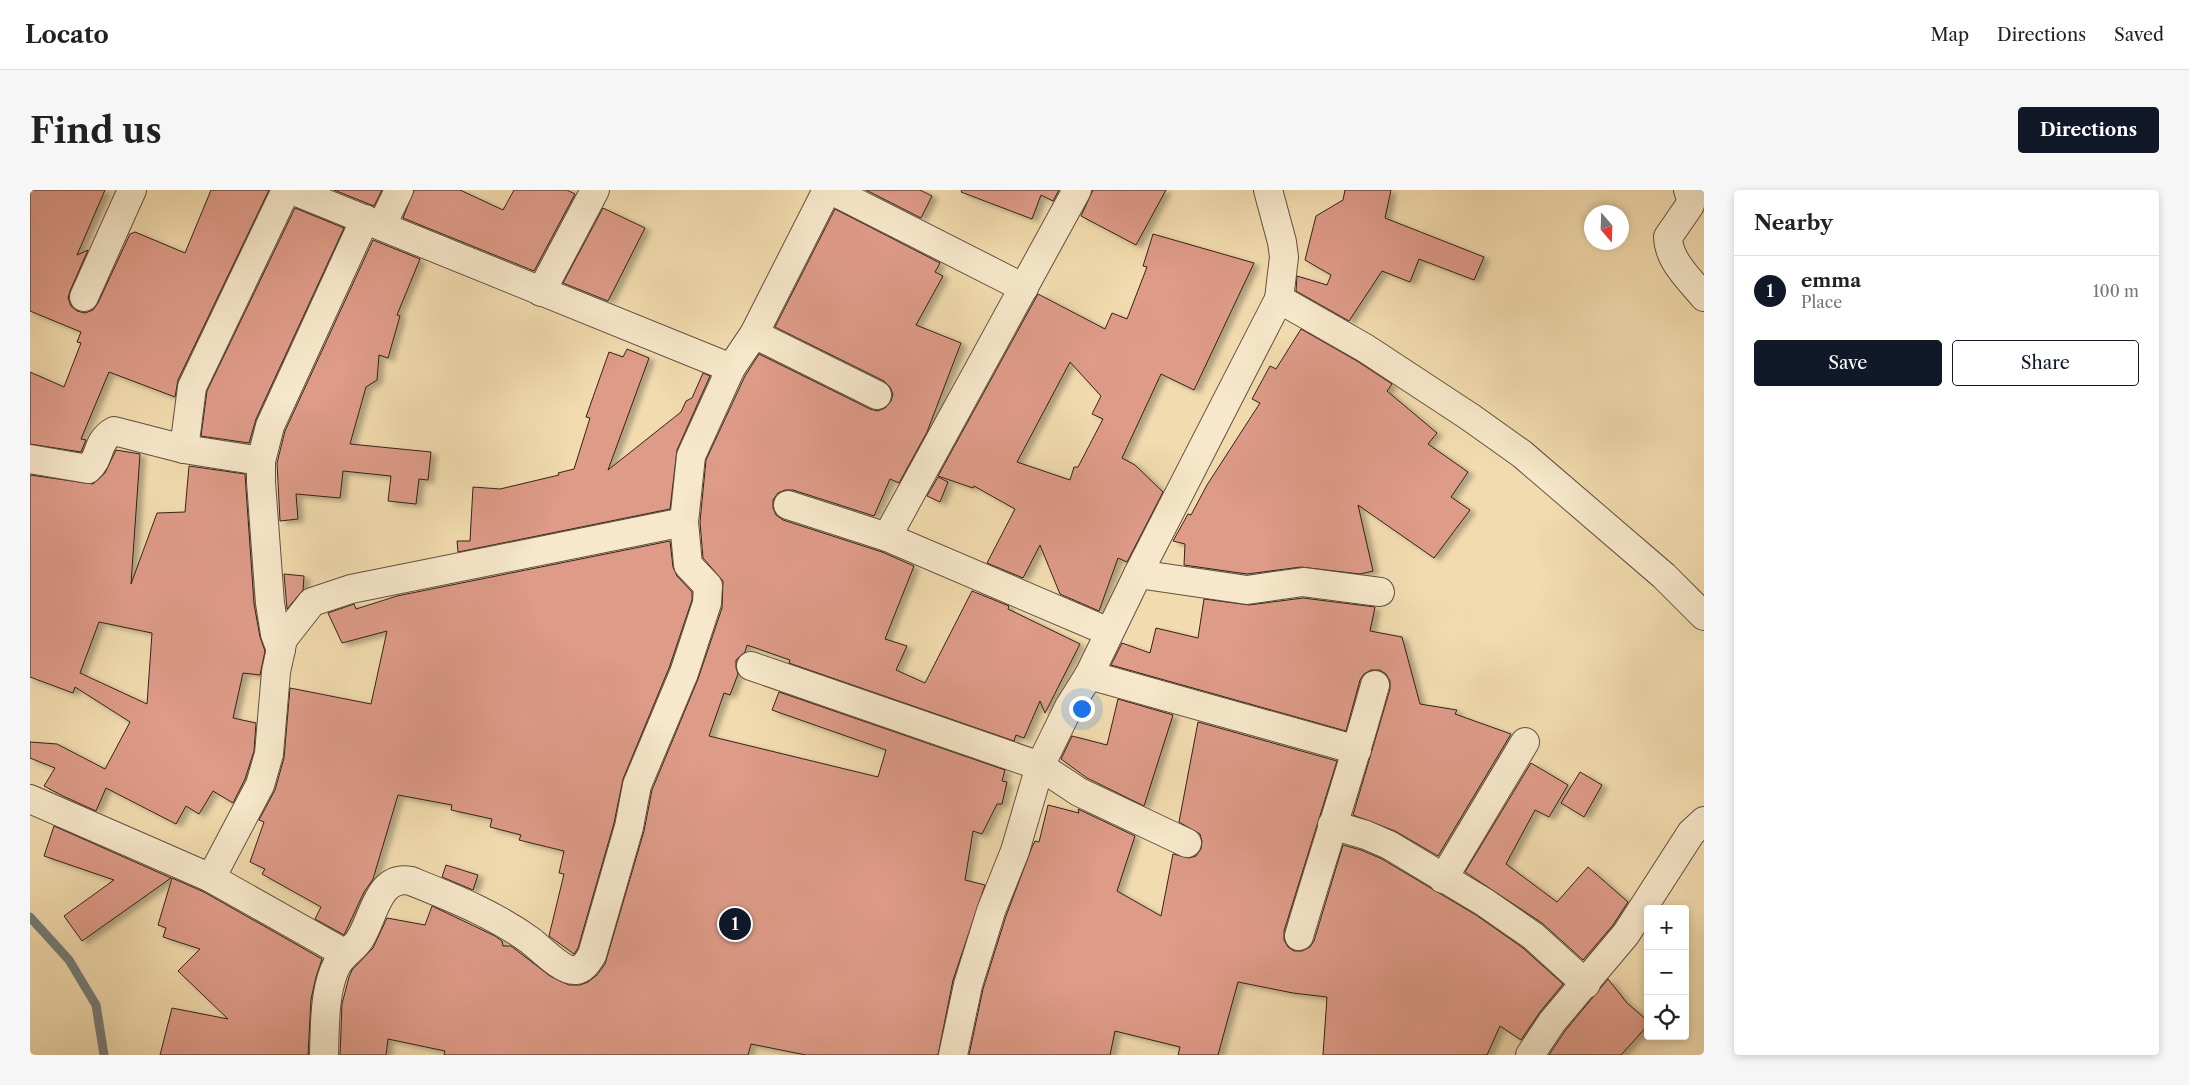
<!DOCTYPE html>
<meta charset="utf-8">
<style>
:root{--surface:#fff;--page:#f6f6f6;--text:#222;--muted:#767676;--line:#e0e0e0;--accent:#111827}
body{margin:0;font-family:"Libre Caslon Text",serif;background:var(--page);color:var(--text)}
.controls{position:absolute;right:15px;bottom:15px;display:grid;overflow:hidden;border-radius:5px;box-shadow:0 2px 8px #0003}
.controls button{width:45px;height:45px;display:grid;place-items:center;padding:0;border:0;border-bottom:1px solid var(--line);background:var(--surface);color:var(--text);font:25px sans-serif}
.compass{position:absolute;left:1554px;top:15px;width:45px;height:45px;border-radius:50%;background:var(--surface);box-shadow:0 2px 8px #0003;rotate:161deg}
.you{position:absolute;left:1051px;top:518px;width:18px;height:18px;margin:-12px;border:4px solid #fff;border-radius:50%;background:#1a73e8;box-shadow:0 0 0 8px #1a73e833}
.badge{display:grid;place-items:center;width:32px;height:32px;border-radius:50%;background:var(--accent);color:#fff;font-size:16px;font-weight:700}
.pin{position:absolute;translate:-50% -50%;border:2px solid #fff;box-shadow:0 1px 5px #0006}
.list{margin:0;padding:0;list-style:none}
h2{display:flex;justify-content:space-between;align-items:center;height:65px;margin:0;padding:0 20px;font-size:21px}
h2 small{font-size:16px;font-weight:400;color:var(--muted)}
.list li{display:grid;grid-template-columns:32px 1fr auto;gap:15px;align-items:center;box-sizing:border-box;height:70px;padding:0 20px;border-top:1px solid var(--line)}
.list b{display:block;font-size:19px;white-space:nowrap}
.list p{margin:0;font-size:16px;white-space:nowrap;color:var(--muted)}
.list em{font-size:16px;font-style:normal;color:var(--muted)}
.actions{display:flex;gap:10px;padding:15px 20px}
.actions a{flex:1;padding:11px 0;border:1px solid var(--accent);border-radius:5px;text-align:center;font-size:18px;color:var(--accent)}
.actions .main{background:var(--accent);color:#fff}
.icon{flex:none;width:28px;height:28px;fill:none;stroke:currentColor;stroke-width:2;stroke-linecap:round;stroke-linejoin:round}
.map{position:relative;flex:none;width:1674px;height:865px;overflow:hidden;border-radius:5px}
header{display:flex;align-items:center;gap:30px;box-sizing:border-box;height:70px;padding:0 25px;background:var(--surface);border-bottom:1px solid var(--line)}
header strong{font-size:24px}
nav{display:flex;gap:28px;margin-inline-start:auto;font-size:18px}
.intro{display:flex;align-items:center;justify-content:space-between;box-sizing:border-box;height:120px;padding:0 30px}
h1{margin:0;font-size:35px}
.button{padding:12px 22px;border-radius:5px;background:var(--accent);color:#fff;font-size:18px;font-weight:700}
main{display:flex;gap:30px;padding:0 30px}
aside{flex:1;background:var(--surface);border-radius:5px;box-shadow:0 2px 8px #0003}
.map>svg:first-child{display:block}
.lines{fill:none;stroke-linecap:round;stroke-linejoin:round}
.stream{stroke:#747d78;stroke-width:9}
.building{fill:#de9b88;stroke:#33221a;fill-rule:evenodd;filter:url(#shadow)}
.minor-casing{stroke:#63503f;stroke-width:30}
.minor{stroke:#f7e8cb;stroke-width:28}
</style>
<header>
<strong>Locato</strong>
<nav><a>Map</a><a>Directions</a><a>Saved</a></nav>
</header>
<div class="intro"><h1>Find us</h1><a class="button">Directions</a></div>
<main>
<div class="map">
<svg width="1674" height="865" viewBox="0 0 1674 865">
<defs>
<filter id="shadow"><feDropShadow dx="5.5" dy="3" stdDeviation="2.5" flood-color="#0004"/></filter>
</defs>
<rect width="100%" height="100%" fill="#f2dcaf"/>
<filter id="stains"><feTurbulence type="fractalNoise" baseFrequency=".004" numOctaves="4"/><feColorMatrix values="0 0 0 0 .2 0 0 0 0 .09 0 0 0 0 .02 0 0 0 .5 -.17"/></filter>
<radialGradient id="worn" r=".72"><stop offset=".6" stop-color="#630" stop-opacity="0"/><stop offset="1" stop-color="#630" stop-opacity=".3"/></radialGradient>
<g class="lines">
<!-- stream -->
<polyline class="stream" points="0,727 39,770 66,815 74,865"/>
</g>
<!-- building -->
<g class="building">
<polygon points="0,0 75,0 47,65 58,60 40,101 38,108 41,116 47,121 55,123 63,120 68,113 100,44 105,42 155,63 181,0 239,0 148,190 145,207 79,182 51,249 56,250 51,262 0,254 0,182 34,197 51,153 47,152 51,142 0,121"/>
<polygon points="304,0 352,0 344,16"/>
<polygon points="384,0 430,0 473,20 484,0 537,0 545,4 504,81 373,28"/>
<polygon points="836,0 890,0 902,6 891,28"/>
<polygon points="932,0 1029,0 1023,11 1011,5 1002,29 931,2"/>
<polygon points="1063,0 1136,0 1106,55 1051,26"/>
<polygon points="1315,0 1361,0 1355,28 1454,67 1444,90 1389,69 1380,92 1352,81 1319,131 1266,101 1267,86 1297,95 1301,85 1275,70 1286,26 1313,10"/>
<polygon points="265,18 314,38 226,229 219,253 171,246 177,201"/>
<polygon points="573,18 615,38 578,111 533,93"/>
<polygon points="805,19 910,73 905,82 913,86 886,135 931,153 897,242 869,293 860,289 844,326 763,300 755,300 748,303 743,310 743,318 746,325 753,330 852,362 884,376 855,449 877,456 866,480 895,493 942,401 979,416 978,419 1050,454 1015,523 1010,511 994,548 986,545 984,551 759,473 760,470 717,455 715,462 706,470 706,478 708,484 700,505 694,503 679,546 848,587 856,560 742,520 749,502 975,580 972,591 977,592 972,614 967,614 952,644 943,641 935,690 955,695 923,790 908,865 776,865 721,854 718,865 414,865 415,861 358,849 356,865 310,865 312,814 319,787 322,780 343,758 357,728 395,735 402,716 465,746 472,751 473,756 481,756 520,786 539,795 550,795 558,792 567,785 575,774 614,641 622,600 668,489 692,418 693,391 673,368 670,332 676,270 715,186 729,164 840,219 848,221 855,218 861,211 863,204 860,197 854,191 745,137"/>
<path d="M1123,44L1224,73L1164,200L1131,184L1092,268L1105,275L1133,302L1097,372L1088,368L1069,421L1030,404L1010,355L993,388L957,373L985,319L944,296L943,298L908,286L1008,104L1075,139L1082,123L1097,129L1117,77L1113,76ZM1040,172L1071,206L1062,224L1073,229L1048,277H1044L1040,290L987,272Z"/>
<polygon points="343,50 390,69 367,125 370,126 358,168 349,165 347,190 336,197 320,254 401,262 398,290 389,289 386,314 358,311 361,286 313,281 310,308 266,304 268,329 250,331 247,273 255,241"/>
<polygon points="1271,139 1327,171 1362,194 1357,201 1407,243 1398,254 1438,282 1421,307 1440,320 1404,368 1328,315 1343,381 1330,384 1271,377 1217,384 1154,375 1155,354 1143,351 1158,324 1161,325 1177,295 1230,213 1222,209 1240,176 1246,179"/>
<polygon points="597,159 619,168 578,280 651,222 656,211 662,208 673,183 680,186 647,260 640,319 428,362 427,351 440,351 443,297 470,299 529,285 528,283 544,279 560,228 556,227 579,162 593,167"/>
<path d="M86,260L110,264L101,394L127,323L155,322L159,276L215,284L224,414L230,447L235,461L230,485L213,483L203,528L226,533L224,561L215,589L203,613L183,601L169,624L156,616L146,634L76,598L66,621L33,606L14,596L25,578L0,568V552L27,554L75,579L100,532L45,497L43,503L0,487V285L63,294L75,283ZM69,432L122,443L117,514L50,483Z"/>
<polygon points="908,287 918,292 910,312 897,306"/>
<polygon points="640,351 643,377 647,386 662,402 662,410 639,478 593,589 584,633 548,758 544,764 519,746 534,684 529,683 534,661 489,650 491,645 460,637 462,629 421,620 422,615 368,605 343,689 334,702 314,745 285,729 291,717 232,684 235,679 220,672 234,632 229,630 245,600 254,568 260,498 341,514 357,441 312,453 298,423 324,414 326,419 367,406"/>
<polygon points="254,384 274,386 273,400 257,419"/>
<polygon points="1273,408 1345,417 1340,441 1372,447 1390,514 1427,520 1425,524 1481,544 1408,666 1365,641 1323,625 1360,499 1360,491 1356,484 1350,480 1341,480 1334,484 1330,490 1316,541 1081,475 1092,453 1120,463 1126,438 1168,448 1174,409 1219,415"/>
<polygon points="1088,509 1143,525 1114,616 1057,588 1031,569 1042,546 1077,555"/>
<polygon points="1168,532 1307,571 1254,741 1254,750 1258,757 1264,761 1272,761 1280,757 1284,751 1313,655 1331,660 1352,669 1446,725 1493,758 1533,794 1510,822 1491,850 1470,836 1457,865 1293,865 1297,807 1263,803 1208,792 1188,865 1148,865 1150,857 1085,841 1080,865 939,865 953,799 976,726 1002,657 1005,651 1009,652 1018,615 1049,623 1048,619 1105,646 1087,701 1131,726 1143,664 1159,668 1166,666 1171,659 1172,651 1170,644 1149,632"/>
<polygon points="1501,573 1538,595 1519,627 1505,620 1476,674 1527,712 1558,677 1598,712 1583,735 1553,770 1512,733 1435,682"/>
<polygon points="1550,582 1572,595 1554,627 1531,613"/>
<polygon points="24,636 141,688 52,751 34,726 84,690 14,666"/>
<polygon points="416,675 448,685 443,700 412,687"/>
<polygon points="142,688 174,702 292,769 286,787 281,809 278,865 130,865 142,818 198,829 148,781 170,759 133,747 136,738 128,735"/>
<polygon points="1578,789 1597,813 1618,831 1618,835 1591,865 1519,865 1535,841"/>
</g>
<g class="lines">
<defs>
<g id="minor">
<polyline points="262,0 701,178"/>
<polyline points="801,0 994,98"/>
<path d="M1658,0L1661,9L1660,15L1638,47C1638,70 1660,90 1674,107"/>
<polyline points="352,35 369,0"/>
<polyline points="511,102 565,0"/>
<polyline points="54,107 102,0"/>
<polyline points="1249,109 1335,158 1440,227 1492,264 1634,386 1674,426"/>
<polyline points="724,144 847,205"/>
<polyline points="154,259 162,197 256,0"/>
<path d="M0,269L58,279C71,268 66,251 84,241L154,259L231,271"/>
<polyline points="758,315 857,347 1079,442"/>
<polyline points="857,347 1047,0"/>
<polyline points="1108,384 1217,400 1273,392 1350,402"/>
<polyline points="251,460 245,444 240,413 231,292 231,271 240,236 335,29"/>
<polyline points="721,476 1010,576 1049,602 1157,653"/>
<polyline points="1059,485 1327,560"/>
<polyline points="0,609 181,688 314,763"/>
<polyline points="1302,635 1336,645 1359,655 1454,712 1503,746 1556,794"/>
<polyline points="181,688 230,595 239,564 246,482 253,449 282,412 321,399 654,332"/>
<polyline points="1413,689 1495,552"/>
<path d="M1269,746C1294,662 1322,579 1345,495"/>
<path d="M294,865C295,837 294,807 304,781C310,764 323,761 330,749C344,727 348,684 381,691C423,708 464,724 501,751C511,759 533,782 546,780C554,779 558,771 562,765L599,637L607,595L654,483L677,413L678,396L658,375L654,332L661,266L701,178L724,144L797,0"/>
<polyline points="923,865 938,795 961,721 985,661 1010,576 1039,517 1059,485 1108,384 1249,109 1254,67 1252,52 1238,0"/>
<polyline points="1500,865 1522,832 1596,744 1661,643 1674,631"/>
</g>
</defs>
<!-- minor casing -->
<use href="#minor" class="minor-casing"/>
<!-- minor -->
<use href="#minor" class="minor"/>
</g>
<rect width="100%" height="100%" filter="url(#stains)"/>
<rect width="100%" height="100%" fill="url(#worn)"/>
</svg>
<div class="controls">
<button>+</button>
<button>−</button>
<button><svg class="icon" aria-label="locate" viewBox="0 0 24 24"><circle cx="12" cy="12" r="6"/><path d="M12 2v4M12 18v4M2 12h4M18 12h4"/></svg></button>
</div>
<svg class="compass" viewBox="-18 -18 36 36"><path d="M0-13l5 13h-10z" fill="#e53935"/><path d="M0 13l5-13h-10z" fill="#767676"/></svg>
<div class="you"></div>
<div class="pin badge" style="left:705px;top:734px">1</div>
</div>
<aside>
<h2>Nearby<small></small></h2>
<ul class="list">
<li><span class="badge">1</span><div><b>emma</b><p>Place</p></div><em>100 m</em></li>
</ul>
<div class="actions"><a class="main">Save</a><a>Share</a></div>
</aside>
</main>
